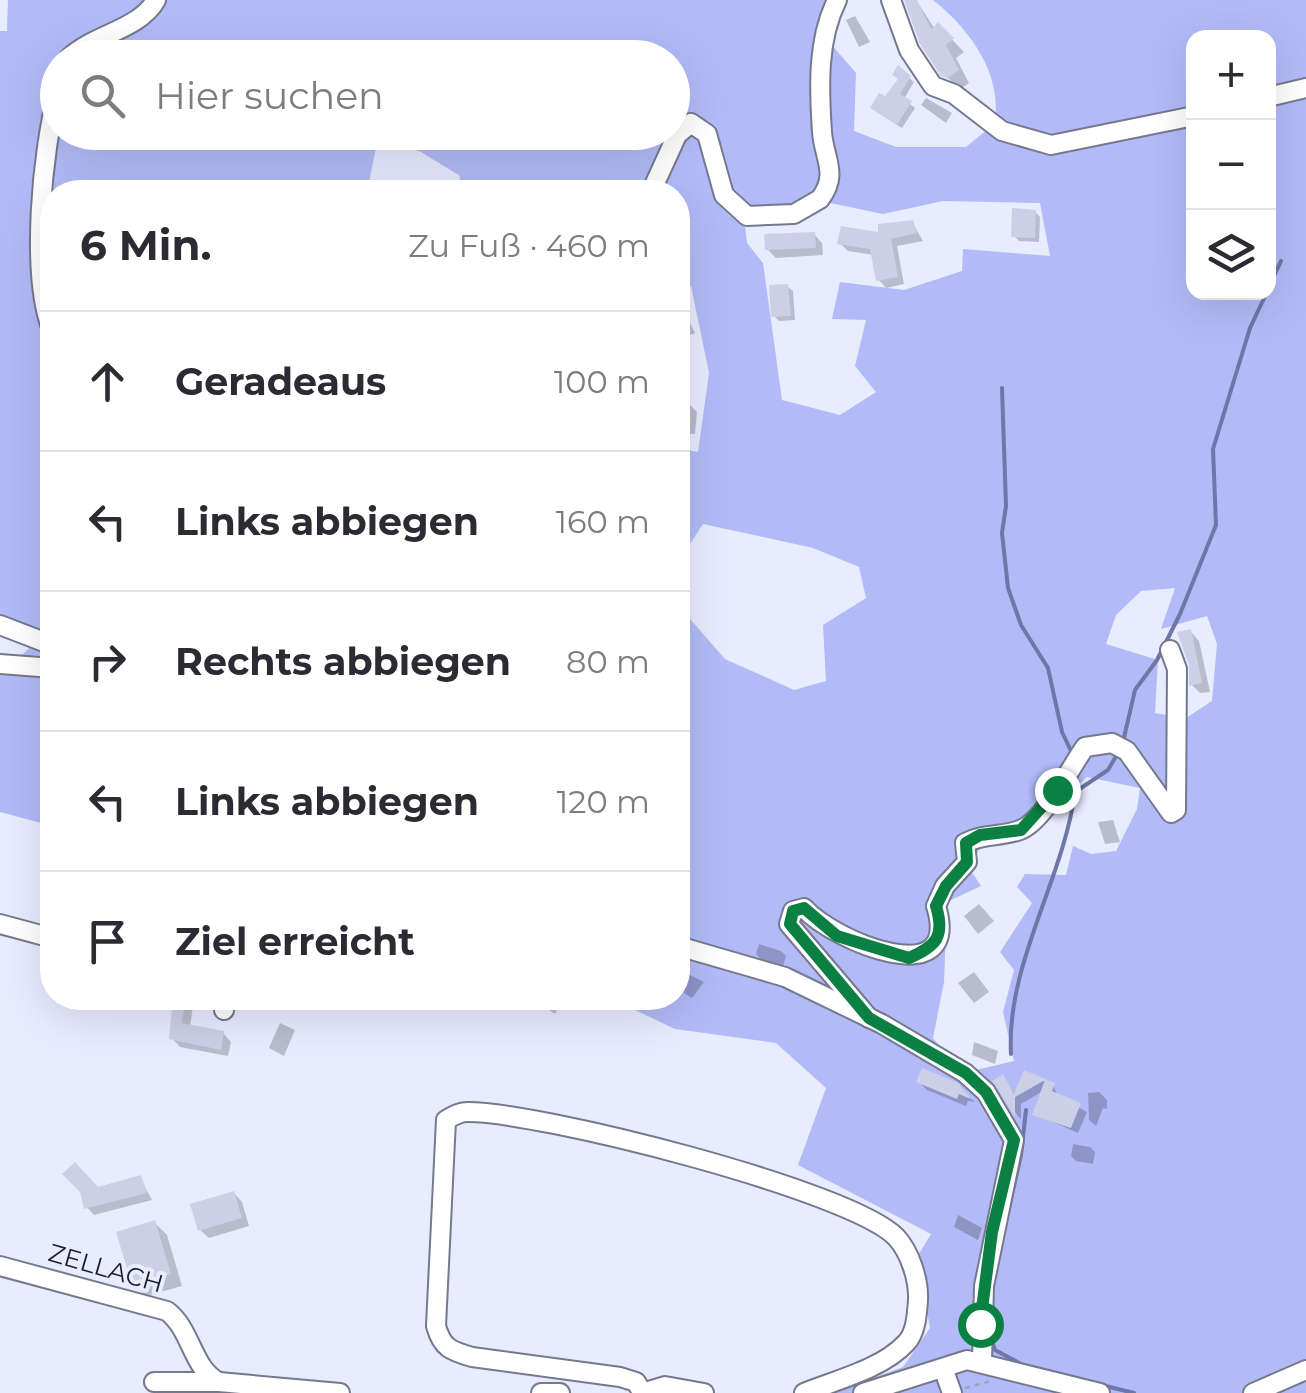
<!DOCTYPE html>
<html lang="de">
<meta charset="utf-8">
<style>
:root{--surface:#fff;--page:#f7f7f7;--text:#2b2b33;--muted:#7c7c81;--line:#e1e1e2}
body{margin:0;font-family:Montserrat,sans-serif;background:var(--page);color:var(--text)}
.controls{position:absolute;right:30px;top:30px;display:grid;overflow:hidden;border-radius:20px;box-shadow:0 10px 40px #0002}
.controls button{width:90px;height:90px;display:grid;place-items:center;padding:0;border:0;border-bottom:2px solid var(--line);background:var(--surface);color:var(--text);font:50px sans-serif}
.stop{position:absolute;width:30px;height:30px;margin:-22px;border:8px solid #0b8043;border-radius:50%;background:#fff}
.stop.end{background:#0b8043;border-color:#fff;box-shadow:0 2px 10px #0008}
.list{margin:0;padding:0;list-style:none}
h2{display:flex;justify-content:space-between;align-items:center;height:130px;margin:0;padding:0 40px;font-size:42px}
h2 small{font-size:32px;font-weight:400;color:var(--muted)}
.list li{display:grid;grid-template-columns:65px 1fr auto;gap:30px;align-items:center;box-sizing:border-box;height:140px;padding:0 40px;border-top:2px solid var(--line)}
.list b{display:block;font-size:38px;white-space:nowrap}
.list em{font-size:32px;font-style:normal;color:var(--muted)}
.icon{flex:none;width:55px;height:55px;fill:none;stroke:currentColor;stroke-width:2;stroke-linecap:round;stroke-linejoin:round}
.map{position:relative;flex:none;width:1306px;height:1393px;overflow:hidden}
.search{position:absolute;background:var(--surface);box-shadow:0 10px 40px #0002;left:40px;top:40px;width:650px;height:110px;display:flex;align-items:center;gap:25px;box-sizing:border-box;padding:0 35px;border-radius:55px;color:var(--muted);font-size:38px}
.panel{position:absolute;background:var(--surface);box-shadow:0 10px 40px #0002;left:40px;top:180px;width:650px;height:830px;border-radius:40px}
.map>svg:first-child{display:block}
.green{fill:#b2bbf7;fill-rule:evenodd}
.shadow{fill:#0003}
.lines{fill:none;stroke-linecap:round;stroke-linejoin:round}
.stream{stroke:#6f76a8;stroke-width:4}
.building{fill:#cbd0e7}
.minor-casing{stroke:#75798e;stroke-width:22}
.path{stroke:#a0a3b2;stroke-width:2.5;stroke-dasharray:5 5;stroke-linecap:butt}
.minor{stroke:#fff;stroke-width:18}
.route{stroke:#0b8043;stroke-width:12}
.labels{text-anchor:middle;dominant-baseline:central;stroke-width:8;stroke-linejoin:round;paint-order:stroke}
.street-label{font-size:25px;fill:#1c1e26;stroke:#e8ecff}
</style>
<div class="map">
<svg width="1306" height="1393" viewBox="0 0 1306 1393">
<rect width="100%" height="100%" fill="#e8ecff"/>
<!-- green -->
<path class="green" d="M8,0H829L818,29L856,73L854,131L896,147H966L994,124C1004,76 970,29 933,0H1306V1393H833L903,1367L930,1328L917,1257L931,1234L798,1165L826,1088L776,1043L675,1029L610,998H678V605L725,659L794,690L826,681L823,625L866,598L859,567L813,548L703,524L678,562V448L698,452L709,373L691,286L678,290V192H458L460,176L421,152L378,138L367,192H52V826L0,812V659L19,658L43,634L0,618V31H7ZM1194,38H1268V292H1194ZM58,58H672V132H58ZM811,199L883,214L943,201L1040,203L1050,256L963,249L962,271L904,290L840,282L832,319L866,320L855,366L876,392L840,415L782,400L763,263L747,243L742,202L762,211ZM1175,588L1161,629L1207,616L1217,644L1212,701L1186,718L1155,713L1158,660L1106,644L1116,615L1141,591ZM1087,777L1140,788L1137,809L1116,851L1091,854L1073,846L1066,875L1025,874L1017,887L1032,903L1000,952L1014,970L1003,1012L1014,1061L972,1071L947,1056L933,1038L944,982L947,902L981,886L969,868L983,842L1048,813Z"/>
<!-- shadow -->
<g class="shadow">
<polygon points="909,0 916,0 935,29 938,25 964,52 956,58 969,83 961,89 943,74"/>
<polygon points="855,16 870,42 859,47 846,20"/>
<polygon points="898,69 914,82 904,99 915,108 902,128 877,112 900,80"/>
<polygon points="926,98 952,113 946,123 921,105"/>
<polygon points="1035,212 1040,217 1039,242 1019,241 1014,236"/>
<polygon points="912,222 923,241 897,246 904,284 886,288 879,280 874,255 848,251 840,243"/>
<polygon points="814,234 822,243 823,255 776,258 767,249"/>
<polygon points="787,286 793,291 795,320 779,321 774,316"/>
<polygon points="680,303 695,333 678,340 678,304"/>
<polygon points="678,403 690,405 697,412 695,434 678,433"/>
<polygon points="1191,632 1199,641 1210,692 1200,693 1192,685"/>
<polygon points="1113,820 1120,842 1105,844 1098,822"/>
<polygon points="979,904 994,921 978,934 964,916"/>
<polygon points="759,944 781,951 786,956 783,966 761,959 756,954"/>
<polygon points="680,970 704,982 692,998 678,989"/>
<polygon points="974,972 989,992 974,1003 958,983"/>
<polygon points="175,998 185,998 193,1006 190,1027 223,1033 231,1042 228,1056 180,1047 172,1038"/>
<polygon points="289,998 310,998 307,1006"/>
<polygon points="531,998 556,998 560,1003 555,1014"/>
<polygon points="280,1023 295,1030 284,1056 269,1048"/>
<polygon points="974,1042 998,1051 995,1064 972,1055"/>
<polygon points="1026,1074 1053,1085 1058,1096 1087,1112 1078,1133 1035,1114 1043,1091 1021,1104 1021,1119 1017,1115 996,1081 1003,1077 1016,1096"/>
<polygon points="919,1082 953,1084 975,1102 968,1101 966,1106 927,1090"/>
<polygon points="1099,1092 1107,1100 1107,1109 1103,1108 1096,1126 1089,1120 1088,1093"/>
<polygon points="1073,1144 1090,1147 1095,1152 1093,1164 1076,1161 1071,1156"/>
<polygon points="140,1178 152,1200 94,1215 87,1207 98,1190"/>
<polygon points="234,1193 242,1202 249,1226 209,1238 200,1230"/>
<polygon points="958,1215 982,1228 978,1240 954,1227"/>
<polygon points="155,1223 167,1235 182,1286 146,1296 134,1284"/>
</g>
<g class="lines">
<!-- stream -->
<g class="stream">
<polyline points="1268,288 1281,261"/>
<polyline points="1002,388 1006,506 1002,533 1008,588 1021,625 1048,668 1062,732 1072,753"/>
<polyline points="1123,742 1135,690 1157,660 1180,614 1216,525 1213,449 1250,328 1267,292"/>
<path d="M1011,1054C1006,964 1063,881 1075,792L1108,770L1115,758"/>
<polyline points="1001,1243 1021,1155 1026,1110"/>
<polyline points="990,1335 995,1350 1021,1364"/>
<polyline points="1073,1378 1134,1393"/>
</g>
</g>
<!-- building -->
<g class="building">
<polygon points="904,0 917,0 931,29 938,22 954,38 946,45 959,70 948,78 941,76 920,44"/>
<polygon points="898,65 911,76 900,94 912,101 897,125 870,108 879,93 885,96 898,79 892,75"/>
<polygon points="1012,208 1036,210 1035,238 1011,237"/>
<polygon points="913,220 917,233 891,239 898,277 876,281 870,249 837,244 841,226 878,232 878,224"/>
<polygon points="815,232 816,248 765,250 764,234"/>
<polygon points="788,284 791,316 771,317 769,285"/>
<polygon points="1191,629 1202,683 1189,686 1189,665 1177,632"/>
<polygon points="173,998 186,998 182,1023 224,1031 221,1050 169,1039"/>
<polygon points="922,1068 958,1083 971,1099 959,1094 957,1099 916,1082"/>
<polygon points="1024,1070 1055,1083 1052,1091 1081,1103 1071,1128 1032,1115 1045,1080 1015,1097 1015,1117 992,1081 1003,1074 1014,1094"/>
<polygon points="75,1162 98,1187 141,1175 147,1193 84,1209 80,1192 62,1174"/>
<polygon points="234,1191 242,1218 198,1231 190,1204"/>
<polygon points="155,1220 171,1274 132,1285 116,1232"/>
</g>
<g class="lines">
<defs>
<g id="minor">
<polyline points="891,0 909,50 933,86 954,94 1002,131 1051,145 1194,116"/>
<path d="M69,58C94,34 139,30 156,0"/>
<polyline points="1268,97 1306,88"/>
<path d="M651,192L677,135L691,123L707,134L724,195L747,216L794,214L820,199C839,174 824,159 822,132C819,88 817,40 837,0"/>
<path d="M52,330C30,274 42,150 58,92"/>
<polyline points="0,625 52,645"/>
<polyline points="0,664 52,668"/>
<polyline points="0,924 52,938"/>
<polyline points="678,946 785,977 882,1024 965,1073 986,1092 1014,1140 984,1286 982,1361"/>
<polyline points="224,1010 227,998"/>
<path d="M869,1018L789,924L793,911L804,908C833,941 963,995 936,906L945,886L967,862L965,843C984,833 1002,837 1020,830C1044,821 1070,768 1085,747L1112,743L1127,751L1171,813L1176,810L1177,669L1170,650"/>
<path d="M0,1266L167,1311C192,1330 192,1369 219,1382L340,1393"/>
<polyline points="943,1368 952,1393"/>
<polyline points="154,1382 219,1382"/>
<path d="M642,1392L636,1382L620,1377L472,1357C451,1351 442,1348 436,1326L446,1120C453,1116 459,1112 467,1112C536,1111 850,1190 896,1237C910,1252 919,1280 918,1300C917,1314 916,1333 906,1343C882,1369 836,1380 804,1393"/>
<polyline points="541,1393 560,1393"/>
<polyline points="642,1393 665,1386 704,1393"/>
<polyline points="863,1393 967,1360 1100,1393"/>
<polyline points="1253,1393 1306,1370"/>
</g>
</defs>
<!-- minor casing -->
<use href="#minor" class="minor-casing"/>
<!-- path -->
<polyline class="path" points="965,1388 991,1381"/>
<!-- minor -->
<use href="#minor" class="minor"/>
</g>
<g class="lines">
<!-- route -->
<path class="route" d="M980,1324L992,1232L1014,1140L986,1092L966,1073L869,1018L790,924L793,911L804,908L837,936L909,958C937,946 945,936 936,906L946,886L967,862L966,843L980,835L1021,830L1057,790"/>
</g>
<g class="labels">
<!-- street labels -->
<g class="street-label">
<text transform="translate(106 1268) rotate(16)">ZELLACH</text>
</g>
</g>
</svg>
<div class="controls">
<button>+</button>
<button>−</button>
<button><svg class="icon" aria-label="layers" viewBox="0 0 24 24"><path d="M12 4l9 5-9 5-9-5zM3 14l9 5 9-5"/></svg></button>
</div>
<div class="stop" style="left:980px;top:1324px"></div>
<div class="stop end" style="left:1057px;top:790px"></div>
<div class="search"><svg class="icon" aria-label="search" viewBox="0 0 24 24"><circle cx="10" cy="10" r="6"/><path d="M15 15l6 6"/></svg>Hier suchen</div>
<section class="panel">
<h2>6 Min.<small>Zu Fuß · 460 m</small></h2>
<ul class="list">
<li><svg class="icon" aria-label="ahead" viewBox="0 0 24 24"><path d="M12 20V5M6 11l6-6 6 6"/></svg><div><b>Geradeaus</b></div><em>100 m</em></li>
<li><svg class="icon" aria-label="left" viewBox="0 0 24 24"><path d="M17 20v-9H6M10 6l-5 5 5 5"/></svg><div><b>Links abbiegen</b></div><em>160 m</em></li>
<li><svg class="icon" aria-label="right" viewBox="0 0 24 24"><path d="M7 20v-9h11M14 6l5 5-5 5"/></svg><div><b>Rechts abbiegen</b></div><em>80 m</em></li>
<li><svg class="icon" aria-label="left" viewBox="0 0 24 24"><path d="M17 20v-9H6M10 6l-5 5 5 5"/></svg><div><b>Links abbiegen</b></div><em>120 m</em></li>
<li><svg class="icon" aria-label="arrive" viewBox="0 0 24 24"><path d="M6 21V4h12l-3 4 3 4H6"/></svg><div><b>Ziel erreicht</b></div></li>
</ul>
</section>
</div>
